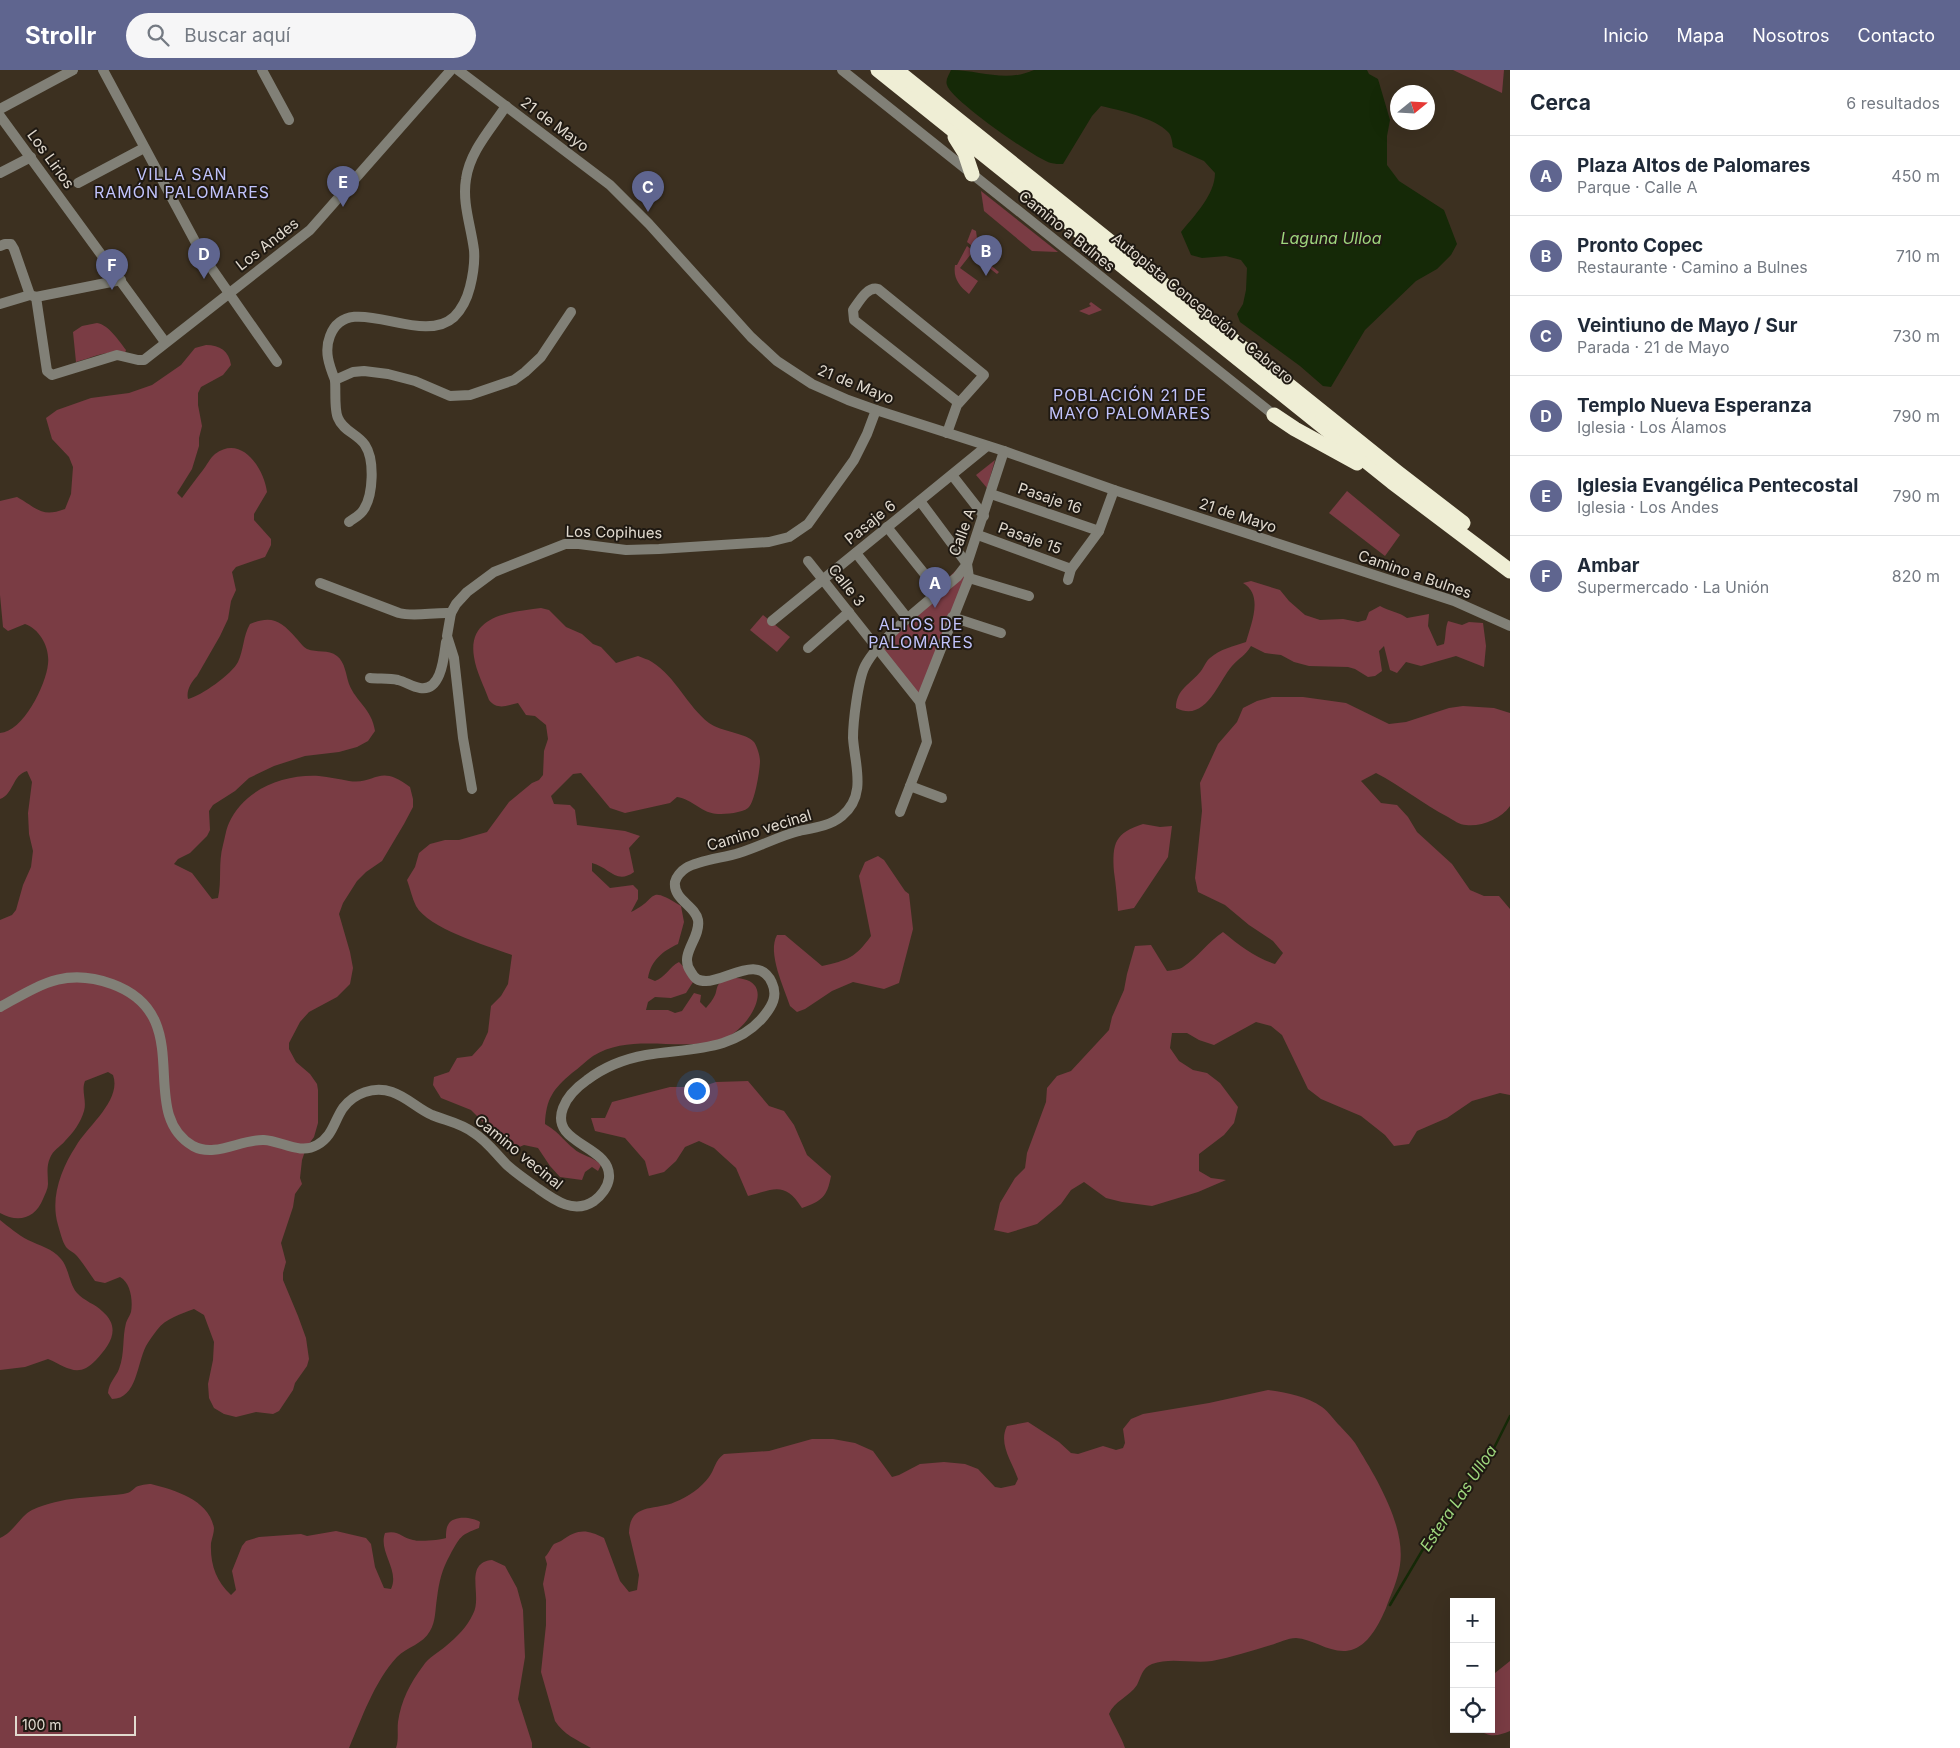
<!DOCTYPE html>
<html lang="es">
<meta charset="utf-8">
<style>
:root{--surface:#fff;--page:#f6f6f7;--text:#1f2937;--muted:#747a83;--line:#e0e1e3;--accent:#5f658f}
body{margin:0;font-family:Inter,sans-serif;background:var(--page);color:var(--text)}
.controls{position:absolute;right:15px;bottom:15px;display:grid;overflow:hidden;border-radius:0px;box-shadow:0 5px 20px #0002}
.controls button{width:45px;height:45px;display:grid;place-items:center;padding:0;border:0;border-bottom:1px solid var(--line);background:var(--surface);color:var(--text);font:25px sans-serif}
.compass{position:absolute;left:1390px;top:15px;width:45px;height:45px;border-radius:50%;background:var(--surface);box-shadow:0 5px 20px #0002;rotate:72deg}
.scale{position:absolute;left:15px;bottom:12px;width:121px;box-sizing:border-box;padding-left:5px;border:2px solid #e1dacf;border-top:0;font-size:14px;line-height:18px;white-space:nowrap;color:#e1dacf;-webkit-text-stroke:4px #1f1912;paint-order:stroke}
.you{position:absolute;left:696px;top:1020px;width:18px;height:18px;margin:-12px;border:4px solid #fff;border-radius:50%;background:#1a73e8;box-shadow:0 0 0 8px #1a73e833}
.badge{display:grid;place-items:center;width:32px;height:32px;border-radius:50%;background:var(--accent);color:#fff;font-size:16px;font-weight:700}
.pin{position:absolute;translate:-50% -41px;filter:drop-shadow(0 1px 2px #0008)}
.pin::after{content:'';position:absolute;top:26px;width:18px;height:15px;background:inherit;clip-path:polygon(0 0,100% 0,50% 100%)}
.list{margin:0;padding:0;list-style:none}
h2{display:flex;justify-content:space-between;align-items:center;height:65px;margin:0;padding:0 20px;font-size:21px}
h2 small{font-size:16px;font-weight:400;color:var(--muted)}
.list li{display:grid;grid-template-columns:32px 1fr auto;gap:15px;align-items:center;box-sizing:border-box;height:80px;padding:0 20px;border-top:1px solid var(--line)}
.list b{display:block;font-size:19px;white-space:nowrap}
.list p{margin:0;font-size:16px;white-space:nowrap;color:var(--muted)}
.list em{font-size:16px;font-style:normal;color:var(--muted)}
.icon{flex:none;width:28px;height:28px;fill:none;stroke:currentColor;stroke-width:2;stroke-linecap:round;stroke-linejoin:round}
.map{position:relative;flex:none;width:1510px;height:1678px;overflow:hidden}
header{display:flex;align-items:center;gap:30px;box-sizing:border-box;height:70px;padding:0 25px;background:var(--accent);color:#fff}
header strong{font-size:24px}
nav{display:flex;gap:28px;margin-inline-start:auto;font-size:18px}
.search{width:350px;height:45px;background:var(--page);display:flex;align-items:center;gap:12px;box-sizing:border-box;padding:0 18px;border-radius:28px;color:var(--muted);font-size:19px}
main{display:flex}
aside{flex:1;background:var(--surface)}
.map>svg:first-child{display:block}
.green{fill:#7a3c44}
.water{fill:#152907}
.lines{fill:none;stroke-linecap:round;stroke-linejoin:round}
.stream{stroke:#152907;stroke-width:2.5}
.minor{stroke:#818077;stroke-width:10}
.highway{stroke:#efeed5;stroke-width:15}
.labels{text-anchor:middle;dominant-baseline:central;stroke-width:4;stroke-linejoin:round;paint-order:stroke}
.street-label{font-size:15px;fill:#e1dacf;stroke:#1f1912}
.neighbourhood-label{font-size:16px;letter-spacing:1px;fill:#c1c3fc;stroke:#1f1912}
.water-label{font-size:16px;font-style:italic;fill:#9ed67d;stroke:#1f1912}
</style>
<header>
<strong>Strollr</strong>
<div class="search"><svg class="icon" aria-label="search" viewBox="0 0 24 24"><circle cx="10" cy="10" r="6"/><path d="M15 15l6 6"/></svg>Buscar aquí</div>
<nav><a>Inicio</a><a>Mapa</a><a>Nosotros</a><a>Contacto</a></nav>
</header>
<main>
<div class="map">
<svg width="1510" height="1678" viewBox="0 0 1510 1678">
<rect width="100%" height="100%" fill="#3c3020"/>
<!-- green -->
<g class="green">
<polygon points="1453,0 1504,0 1502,23"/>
<polygon points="981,121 1058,182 1032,181 984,141"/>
<polygon points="972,159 976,161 978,176 976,179 967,172"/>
<path d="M967,176L999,202L997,204L971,184L960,198L978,211L969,224C959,216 953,208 955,195H957Z"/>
<polygon points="1091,232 1102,240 1089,245 1079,241 1091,236 1089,234"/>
<path d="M97,253C109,255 119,271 126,280L125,283C105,280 95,287 76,292L73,262L82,256Z"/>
<path d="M206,275C220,275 229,281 231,295L223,305L201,317L198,323V335L202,356L199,368V376L192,399L177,423L182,428C189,418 196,409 203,400C207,395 210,388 215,384C242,364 264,399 267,422L254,444V450L271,469V475L265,487L236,497L232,502L236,520L231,531L228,549L220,566L197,606C191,612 186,621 188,629C201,626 232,604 238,592C244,579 243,566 250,554C272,545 281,551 296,568C300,572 303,577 307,579C317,583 328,579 337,586C345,592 346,605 349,614C356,632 372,639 375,661L368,671L357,677L339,682L305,686L274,696L249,708L235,721L213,735L209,741L210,760L207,766L190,783L178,789L174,794L192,803L212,829L218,828C222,811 218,793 223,775C225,768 226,759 229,753C244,719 284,704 319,706C329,707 339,709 349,711C377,715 378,693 410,717L413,729V737L404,754L382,791L366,802L357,811L343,833L339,844L350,882L353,898L350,914L337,927L309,942L300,952L289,973V979L296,992L310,1004L317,1014L318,1020V1053L314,1067L306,1078L302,1090L300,1108L302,1114L295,1124L293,1137L281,1173L286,1192L283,1203V1210L298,1246L306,1268L309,1289L307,1296L295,1313L293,1320L279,1341L273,1344L256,1342L236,1347L224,1344L214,1338L209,1328L208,1314L213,1290L214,1272L204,1245L194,1239C181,1244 166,1248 157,1260C153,1265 149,1271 146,1276C137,1293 137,1329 112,1329L108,1323C109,1312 116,1307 119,1299C125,1283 122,1268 126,1253C127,1249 130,1246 131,1242C133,1231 131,1213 120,1207L105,1213L95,1211C89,1203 84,1194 77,1186C74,1182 69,1181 66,1177C62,1171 60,1161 58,1155C50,1128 61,1099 76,1076C88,1056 122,1030 113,1005L108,1002L85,1011C81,1021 87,1031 84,1041C81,1052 73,1063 65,1071C60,1077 53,1080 50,1088C46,1097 48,1105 48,1114C48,1119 45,1124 43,1129C35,1149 18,1153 0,1143V850L12,845L16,840L23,815L31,797L33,781L29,764L28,743L32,712L27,701C12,705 14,724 0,729V663C23,662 46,615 48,594C50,578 40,559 25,554L8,561L3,557L0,525V431L17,427C37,438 41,448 65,439L71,424L73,397L69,387L52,369L46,348L57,340L91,328L129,323L152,315L181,295L195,278Z"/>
<polygon points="995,390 987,418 976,405"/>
<polygon points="1347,421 1400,465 1385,486 1329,443"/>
<polygon points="968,489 967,501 919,627 878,574"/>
<path d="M1251,511L1280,520L1289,531L1305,545L1320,550L1343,549L1358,552L1366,550L1369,542L1380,536C1389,541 1399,542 1407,548L1429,544L1428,556L1437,576L1444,574C1446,566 1445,559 1448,551L1462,555L1469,552L1483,553L1486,576L1484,597L1456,586L1421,596L1406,592L1397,603L1390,600L1384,576L1379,581L1382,601L1375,606L1368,607L1355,599L1348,597L1309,596L1294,592L1281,585L1265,583L1251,576C1246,585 1239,588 1232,596C1218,612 1206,653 1176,638C1176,619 1191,614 1201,601C1204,597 1206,591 1210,588C1220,579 1234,576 1246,572C1251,554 1264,525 1243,513Z"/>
<path d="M541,538L549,540L566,557L582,564L593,574L601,577L616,593L638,586C642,588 648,589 652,592C676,607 687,636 709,653C721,662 747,663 754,672C757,676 760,686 760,691C760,699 755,733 748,738C742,743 726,744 718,744C703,744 692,729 677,727L670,733L625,743L610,738L581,703L573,704L551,726L554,734L570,735L575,740L577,755L625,761L640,766L629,778L634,802C616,815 609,797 592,793V801L610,818L633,815L638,820V829L631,842C660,829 645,814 681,836L684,852L678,874C663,881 651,890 648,908L655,911C666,907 669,897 679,892L695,909L686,923L671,928L655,927L648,932L646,940H668L675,943L682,941L694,923L701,925L700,932L706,938C709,934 713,930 715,925C717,921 716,915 721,912C726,908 736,907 743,909C777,916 744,963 724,968C718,970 712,972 706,973C668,978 627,965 593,986C586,991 579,998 572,1003C553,1019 546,1029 545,1054C560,1063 561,1068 573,1078C581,1086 593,1086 601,1095L598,1101L592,1097L585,1102L582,1110L560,1107L550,1096L538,1078L524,1075L517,1078L504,1073L471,1040L441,1028L433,1015L434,1007L449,1002L457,988L472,986L482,975L488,962L491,936L501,926L508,914L512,885C488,876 429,859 416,836C412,828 410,818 407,810L415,797L419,783L430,774L445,770H459L487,762L509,732L532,713L539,710L543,705L544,681L548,669L546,655L535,646L526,645L518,633C506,636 497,640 489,630C484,616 476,601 474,587C467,545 511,542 541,538Z"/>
<polygon points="763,545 790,567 777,582 750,560"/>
<path d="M1272,627H1303L1346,633L1389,654L1406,652L1449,638L1463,636L1494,638L1510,643V736C1501,749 1481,757 1466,755C1460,755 1453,750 1448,747C1423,734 1401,716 1376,703L1361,711L1381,733L1397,735L1408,747L1417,762L1452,794L1470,820L1484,826H1499L1510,839V1025L1500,1023L1472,1031L1447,1048L1417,1061L1409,1074L1394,1076L1385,1065L1361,1046L1321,1029L1308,1019L1282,965L1271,956L1256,952L1214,975L1199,970L1187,963H1172L1170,978L1179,991L1193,1000L1207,1003L1220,1013L1238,1037L1234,1053L1224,1065L1199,1084V1101L1211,1108L1226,1110L1198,1122L1152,1136L1122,1132L1106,1128L1084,1112L1071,1120L1061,1134L1037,1154L1008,1163L994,1160L1000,1133L1015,1108L1025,1098L1027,1083L1046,1032L1047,1018L1057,1006L1071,1001L1109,960L1112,947L1124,920L1127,904L1135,876L1151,875L1167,901C1172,900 1179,900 1183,897C1198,887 1208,872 1223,862C1240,876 1254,887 1275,894L1283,883L1273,871L1249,855L1225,835L1198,822L1195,808L1202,741L1200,713L1218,674L1237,652L1243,638L1257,631Z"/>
<path d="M1143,754L1160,757L1172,756L1168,787L1134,838L1118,841C1117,828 1116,815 1114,802C1112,773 1115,763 1143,754Z"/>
<path d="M878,786L884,790L905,821L909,824L913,859L899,913L884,919L853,912L832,921L805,939L797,942L790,936C784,917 767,883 777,865H785L822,896C848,890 855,888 871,866L859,806L865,792Z"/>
<path d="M748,1011L769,1036L784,1041L794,1055L807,1085L831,1106C827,1127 822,1131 802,1138C785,1111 774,1119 748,1126L736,1098L714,1078L699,1071L685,1077L676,1091L664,1102L649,1106L645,1091L625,1068L595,1061L591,1048H605L612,1032L670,1017H701L716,1012Z"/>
<path d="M0,1150C9,1157 18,1165 28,1170C40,1176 52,1178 61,1189C69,1198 69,1214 77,1223C84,1231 95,1234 102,1241C122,1258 110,1275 96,1290C78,1309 67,1297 48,1289L25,1297L0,1300Z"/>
<path d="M1268,1320C1287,1323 1306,1326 1322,1337C1329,1342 1334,1350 1340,1356C1345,1362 1351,1367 1355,1373C1375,1406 1406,1455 1400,1495C1398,1510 1391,1524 1386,1538C1380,1552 1370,1573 1354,1579C1334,1587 1315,1569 1296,1568C1288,1568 1278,1573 1271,1575C1251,1581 1232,1587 1212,1591C1193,1594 1171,1587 1152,1594C1142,1598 1141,1607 1137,1615C1129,1627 1114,1631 1109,1644C1114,1656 1121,1666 1125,1678H591C577,1670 563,1664 555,1651L541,1602L546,1555V1530L543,1514L547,1494L545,1487C549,1483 551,1477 554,1474C556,1473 559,1472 561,1471C578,1459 586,1459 604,1468L620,1511L629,1522L637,1520L639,1505L629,1463C630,1432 655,1441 675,1432C688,1427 701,1418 709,1407C715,1399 715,1390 724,1384L769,1381L812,1369H833L855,1373L873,1381L892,1407L899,1405L920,1394L944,1392L965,1394L978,1399L995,1417L1001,1418L1015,1415L1018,1409C1012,1391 998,1374 1007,1356L1028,1352L1059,1372L1071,1383L1078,1384L1103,1376L1116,1380L1123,1378L1125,1373L1123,1359L1131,1349L1143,1344L1209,1333Z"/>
<path d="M151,1414C175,1420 209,1430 214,1458C214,1463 212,1468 211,1473C210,1494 216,1511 231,1525L236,1520L232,1501L242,1476L246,1471L259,1467L301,1464L307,1466L336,1461L366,1468L371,1474L375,1497L384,1518L391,1519C400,1500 378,1482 385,1463C400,1460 401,1468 413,1470C419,1472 441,1470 446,1468C446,1464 446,1458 448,1455C453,1445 472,1447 480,1452L479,1458C460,1465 460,1467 450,1485C442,1499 439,1512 437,1528C435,1540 436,1551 430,1561C423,1574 407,1577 397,1587C374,1612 362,1648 349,1678H0V1468C14,1462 20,1446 32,1440C63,1426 91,1428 123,1424C130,1423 131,1421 136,1417C140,1415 147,1414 151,1414Z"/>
<path d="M492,1490L505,1496L517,1518L523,1540L525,1587L518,1629L532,1673V1678H396C399,1669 397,1661 398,1652C401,1631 410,1613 423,1596C429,1587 438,1583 446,1576C457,1567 467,1557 473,1544C483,1526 463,1493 492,1490Z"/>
<path d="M1510,1591V1661C1498,1666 1489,1668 1478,1659H1491V1610L1495,1603Z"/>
</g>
<!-- water -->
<path class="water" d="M951,0C980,0 1005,13 1034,0H1367L1369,4L1378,9L1390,50L1387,66V95L1399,111L1444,140L1457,174L1451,185L1437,199L1416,211L1365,260L1331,317L1323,316L1300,296L1240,252L1237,244L1243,234L1246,220L1247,198L1241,190L1226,186L1202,188L1191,185L1181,162C1194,146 1215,125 1215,103L1204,91L1173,77C1172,72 1172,66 1168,62C1155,48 1119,40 1101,36L1092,46L1063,94C1059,94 1055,94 1051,93C1035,89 950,29 947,15C945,10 949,5 951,0Z"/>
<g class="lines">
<!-- stream -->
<polyline class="stream" points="1390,1535 1445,1442 1494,1378 1510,1346"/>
<!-- minor -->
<g class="minor">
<polyline points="103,0 203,186 277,292"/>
<polyline points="262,0 289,50"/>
<polyline points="458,0 610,115 649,154 751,267 777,291 812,314 848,330 876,340 1004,381 1114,420 1454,531 1510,556"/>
<polyline points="842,0 1274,345"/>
<polyline points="0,39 73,0"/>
<polyline points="0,46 165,272"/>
<polyline points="0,103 31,87"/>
<polyline points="78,113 144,78"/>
<polyline points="0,176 5,174 11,174 14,179 30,225"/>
<polyline points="36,227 47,301 52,305 117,285 138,290 144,290 310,160 451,0"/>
<polyline points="0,234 30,225 36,227 121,210"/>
<path d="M335,310C329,295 324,281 330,266C348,218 420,278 454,247C463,238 467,229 470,217C473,205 475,192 474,180C471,156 462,133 466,109C470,81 491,59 506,36"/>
<path d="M947,363L957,335L959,333L984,305L878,219C867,216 859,232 853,240L854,250L959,333"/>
<polyline points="952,405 984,446"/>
<polyline points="991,424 1099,461"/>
<polyline points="920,431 967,494"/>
<path d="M349,452C354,448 361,445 364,439C373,425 375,390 365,375C358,364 343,361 338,348C334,340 336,321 335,310L353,302L364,301L388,304L415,311L450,326L470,325L514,310L525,302L541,287L571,242"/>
<polyline points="887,457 939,522"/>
<polyline points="978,465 1071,499"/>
<polyline points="856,483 908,549"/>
<polyline points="808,491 920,632 927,672 900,742"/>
<polyline points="969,508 1029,526"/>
<polyline points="1068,510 1071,499 1099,461 1114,420"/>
<path d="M320,513L399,543C415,547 433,542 451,543"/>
<polyline points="952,547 1001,563"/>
<polyline points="772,551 987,376"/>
<polyline points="808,578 849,542"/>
<path d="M370,608C379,609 389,608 398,610C406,612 412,617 420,618C442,622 444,585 446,572"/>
<polyline points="920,632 969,508 967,494"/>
<polyline points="910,716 942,728"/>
<polyline points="472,719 463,668 454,588 447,566 451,543 456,534 467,522 494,502 565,474 579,474 626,480 659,479 769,472 789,467 808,454 854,390 867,364 876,340"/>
<path d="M0,937C40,915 65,897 112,914C200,946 134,1042 193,1076C215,1088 241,1069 264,1070C282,1071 300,1085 317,1075C333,1066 334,1051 343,1038C354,1023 374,1016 392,1022C407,1027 418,1039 432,1045C447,1051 461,1053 474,1063C487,1071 496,1084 507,1095C516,1103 526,1110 536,1117C553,1129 573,1145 594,1131C601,1126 608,1117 609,1108C612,1075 549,1075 563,1038C567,1027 577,1017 587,1010C604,997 624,989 646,985C687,978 735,982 764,946C772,936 778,926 772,913C759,883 727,911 706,911C698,911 695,909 691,902C678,884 701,869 698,850C695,835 673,830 675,812C676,807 681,801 686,798C699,790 723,788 739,783C759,777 779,766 799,761C814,758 830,756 842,746C867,725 855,696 853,668C853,652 858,610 865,596C880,567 931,529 957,507L967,494L1004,381"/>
</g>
<!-- highway -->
<g class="highway">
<polyline points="878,0 1392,412 1510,501"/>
<polyline points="896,0 1397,402 1463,453"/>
<polyline points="955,67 965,83 972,104"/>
<polyline points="1274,345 1295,359 1357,393"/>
</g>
</g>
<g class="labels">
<!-- street labels -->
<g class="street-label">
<text transform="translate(555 54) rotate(37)">21 de Mayo</text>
<text transform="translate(51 89) rotate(54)">Los Lirios</text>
<text transform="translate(1067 161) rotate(39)">Camino a Bulnes</text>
<text transform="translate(267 174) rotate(-38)">Los Andes</text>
<text transform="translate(1203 238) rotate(39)">Autopista Concepción - Cabrero</text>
<text transform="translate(856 314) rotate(22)">21 de Mayo</text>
<text transform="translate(1050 428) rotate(19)">Pasaje 16</text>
<text transform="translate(1238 445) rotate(18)">21 de Mayo</text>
<text transform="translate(870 452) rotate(-39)">Pasaje 6</text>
<text transform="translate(614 462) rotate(1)">Los Copihues</text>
<text transform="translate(962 462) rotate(-70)">Calle A</text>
<text transform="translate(1030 468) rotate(20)">Pasaje 15</text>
<text transform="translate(1415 504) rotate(19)">Camino a Bulnes</text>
<text transform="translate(847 515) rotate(52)">Calle 3</text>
<text transform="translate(759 760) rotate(-17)">Camino vecinal</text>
<text transform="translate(519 1082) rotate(39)">Camino vecinal</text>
</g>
<!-- neighbourhood labels -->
<g class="neighbourhood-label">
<text x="182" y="104">VILLA SAN<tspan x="182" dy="18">RAMÓN PALOMARES</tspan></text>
<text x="1130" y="325">POBLACIÓN 21 DE<tspan x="1130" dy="18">MAYO PALOMARES</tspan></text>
<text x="921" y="554">ALTOS DE<tspan x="921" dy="18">PALOMARES</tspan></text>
</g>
<!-- water labels -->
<g class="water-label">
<text x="1331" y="168">Laguna Ulloa</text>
<text transform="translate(1458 1428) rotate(-56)">Estera Las Ulloa</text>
</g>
</g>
</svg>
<div class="controls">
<button>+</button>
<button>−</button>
<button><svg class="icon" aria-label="locate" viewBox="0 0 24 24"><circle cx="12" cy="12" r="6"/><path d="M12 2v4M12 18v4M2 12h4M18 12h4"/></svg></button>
</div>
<svg class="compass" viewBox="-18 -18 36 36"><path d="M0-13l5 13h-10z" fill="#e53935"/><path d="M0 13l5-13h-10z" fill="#747a83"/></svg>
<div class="scale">100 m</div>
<div class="you"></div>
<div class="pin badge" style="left:935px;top:538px">A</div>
<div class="pin badge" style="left:986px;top:206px">B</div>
<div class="pin badge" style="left:648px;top:142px">C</div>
<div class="pin badge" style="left:204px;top:209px">D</div>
<div class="pin badge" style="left:343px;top:137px">E</div>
<div class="pin badge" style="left:112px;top:220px">F</div>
</div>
<aside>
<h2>Cerca<small>6 resultados</small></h2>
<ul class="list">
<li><span class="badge">A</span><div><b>Plaza Altos de Palomares</b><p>Parque · Calle A</p></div><em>450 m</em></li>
<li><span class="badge">B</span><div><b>Pronto Copec</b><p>Restaurante · Camino a Bulnes</p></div><em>710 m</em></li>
<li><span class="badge">C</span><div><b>Veintiuno de Mayo / Sur</b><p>Parada · 21 de Mayo</p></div><em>730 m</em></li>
<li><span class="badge">D</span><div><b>Templo Nueva Esperanza</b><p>Iglesia · Los Álamos</p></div><em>790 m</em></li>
<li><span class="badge">E</span><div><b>Iglesia Evangélica Pentecostal</b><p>Iglesia · Los Andes</p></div><em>790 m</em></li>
<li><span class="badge">F</span><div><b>Ambar</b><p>Supermercado · La Unión</p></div><em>820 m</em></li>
</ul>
</aside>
</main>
